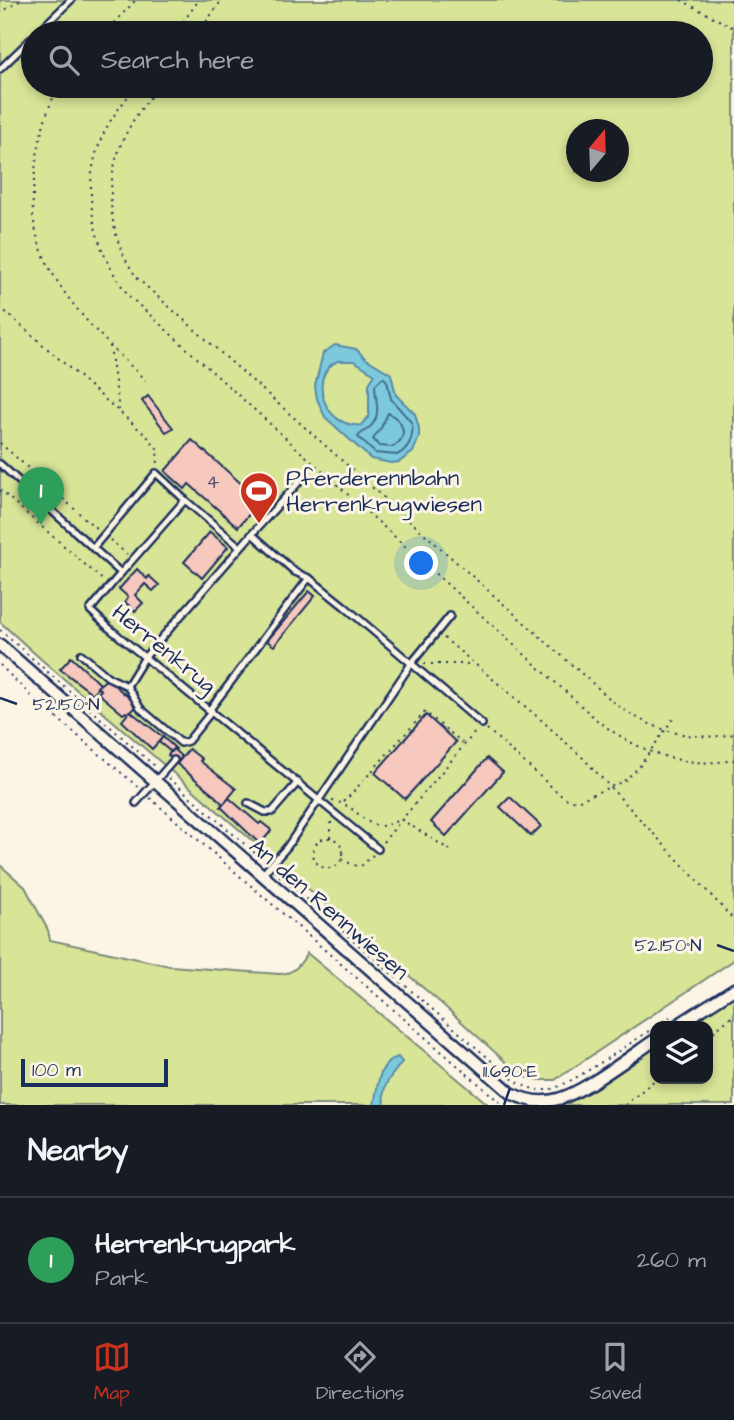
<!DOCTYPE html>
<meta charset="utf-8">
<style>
:root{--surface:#171b24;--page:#242831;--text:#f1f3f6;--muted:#9ea1a6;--line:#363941;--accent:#c8321e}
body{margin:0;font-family:"Architects Daughter",sans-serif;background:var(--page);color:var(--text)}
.controls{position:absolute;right:21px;bottom:21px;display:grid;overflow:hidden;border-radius:14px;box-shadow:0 4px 10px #0003}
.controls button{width:63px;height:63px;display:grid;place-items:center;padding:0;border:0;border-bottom:2px solid var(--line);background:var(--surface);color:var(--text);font:35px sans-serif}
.compass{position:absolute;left:566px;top:119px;width:63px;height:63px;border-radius:50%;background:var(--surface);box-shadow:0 4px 10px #0003;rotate:19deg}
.scale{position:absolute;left:21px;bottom:18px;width:147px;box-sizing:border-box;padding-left:7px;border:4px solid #1b2f5e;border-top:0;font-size:19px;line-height:24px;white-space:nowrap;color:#1b2f5e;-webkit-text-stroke:5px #fcf5e5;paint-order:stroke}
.you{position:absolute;left:422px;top:564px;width:24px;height:24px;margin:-18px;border:5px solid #fff;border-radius:50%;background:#1a73e8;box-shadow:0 0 0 10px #1a73e833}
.badge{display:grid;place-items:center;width:46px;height:46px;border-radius:50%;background:var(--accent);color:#fff;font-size:23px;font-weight:700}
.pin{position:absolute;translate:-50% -58px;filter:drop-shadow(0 2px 4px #0008)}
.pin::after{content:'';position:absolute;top:37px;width:24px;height:21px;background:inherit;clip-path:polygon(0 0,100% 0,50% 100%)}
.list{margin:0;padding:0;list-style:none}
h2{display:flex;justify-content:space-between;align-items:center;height:91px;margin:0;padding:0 28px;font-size:30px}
h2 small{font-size:23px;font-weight:400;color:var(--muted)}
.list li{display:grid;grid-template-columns:46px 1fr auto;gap:21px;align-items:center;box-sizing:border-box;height:126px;padding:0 28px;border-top:2px solid var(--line)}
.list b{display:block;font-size:26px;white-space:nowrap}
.list p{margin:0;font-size:23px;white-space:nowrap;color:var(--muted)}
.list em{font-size:23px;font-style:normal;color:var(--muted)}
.icon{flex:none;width:38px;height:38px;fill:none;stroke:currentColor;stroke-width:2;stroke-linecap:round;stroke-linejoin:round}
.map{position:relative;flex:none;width:734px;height:1105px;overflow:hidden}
.search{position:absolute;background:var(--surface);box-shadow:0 4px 10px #0003;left:21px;right:21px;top:21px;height:77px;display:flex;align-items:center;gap:18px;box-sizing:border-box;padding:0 24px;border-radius:38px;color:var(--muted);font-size:26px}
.sheet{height:217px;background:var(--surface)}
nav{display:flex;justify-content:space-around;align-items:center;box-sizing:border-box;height:98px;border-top:2px solid var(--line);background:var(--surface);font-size:19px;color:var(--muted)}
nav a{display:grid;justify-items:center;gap:4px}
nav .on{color:var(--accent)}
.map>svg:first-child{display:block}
.green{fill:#d8e496;stroke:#7a8a7a;stroke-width:2;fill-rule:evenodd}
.water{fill:#7dc9dc;stroke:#568baa;stroke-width:2;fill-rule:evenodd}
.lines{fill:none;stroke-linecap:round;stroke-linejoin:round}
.shore{stroke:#426d90;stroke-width:2}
.building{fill:#f7c8bd;stroke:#1b2f5e;stroke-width:2}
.lane-casing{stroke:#1b2f5e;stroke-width:10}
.street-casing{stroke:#1b2f5e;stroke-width:15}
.path{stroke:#1b2f5e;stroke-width:2;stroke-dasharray:2 5;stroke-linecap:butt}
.lane{stroke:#fcf5e5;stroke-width:5}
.street{stroke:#fcf5e5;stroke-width:10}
.ticks{fill:none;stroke:#1b2f5e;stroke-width:2.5}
.labels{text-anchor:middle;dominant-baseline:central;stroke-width:6;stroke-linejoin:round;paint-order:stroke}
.number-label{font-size:19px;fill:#525576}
.poi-label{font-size:23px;fill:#1b2f5e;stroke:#fcf5e5;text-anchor:start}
.street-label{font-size:23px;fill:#1b2f5e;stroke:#fcf5e5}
.ticks-label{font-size:18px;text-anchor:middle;fill:#1b2f5e;stroke:#fcf5e5;stroke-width:6;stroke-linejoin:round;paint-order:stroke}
</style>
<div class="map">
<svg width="734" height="1105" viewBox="0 0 734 1105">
<rect width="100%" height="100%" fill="#fcf5e5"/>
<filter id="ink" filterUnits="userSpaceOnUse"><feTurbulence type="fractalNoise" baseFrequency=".0143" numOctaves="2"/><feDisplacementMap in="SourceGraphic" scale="14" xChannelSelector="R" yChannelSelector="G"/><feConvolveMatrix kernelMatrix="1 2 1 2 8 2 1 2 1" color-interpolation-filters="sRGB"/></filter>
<g filter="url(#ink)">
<!-- green -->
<g class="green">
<path d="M0,0H734V960L555,1080H538L521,1076L442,1004L42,660L0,622ZM33,33H701V86H33ZM576,130H618V172H576Z"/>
<path d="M0,865L25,887L48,930L50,940L170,966L279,974C294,974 300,965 307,953L489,1105H0Z"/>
<polygon points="734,994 734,1105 565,1105 655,1046 655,1079 708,1079 708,1026 684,1026"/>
</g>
<!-- water -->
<g class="water">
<path d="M335,345L356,349L365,358L391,374L396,395L415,414L419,428V437L413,452L399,462L391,463L371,459L325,417L317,399L315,386L323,353ZM338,361H354L375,374L369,384V416L361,425C323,429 307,373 338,361Z"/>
<path d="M398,1057L402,1062C392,1076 379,1086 385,1105H374C378,1087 377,1063 398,1057Z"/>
</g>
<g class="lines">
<!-- shore -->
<g class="shore">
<path d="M383,377L387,381L391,399L412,423C414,437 409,449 397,455L375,453L358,437C361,432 367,431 371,426C382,415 375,398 375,385Z"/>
<path d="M388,413C403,420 410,436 393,447L379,446L373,439L381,428Z"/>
</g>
</g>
<!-- building -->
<g class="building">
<polygon points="148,396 173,428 166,432 142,401"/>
<polygon points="192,440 261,501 238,527 189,484 185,489 165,471"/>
<polygon points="210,532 228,547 202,578 184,562"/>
<polygon points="137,569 147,579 149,576 159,585 153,591 145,584 135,595 143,603 135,611 125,602 128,597 119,589"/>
<polygon points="309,591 315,596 274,646 267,641"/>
<polygon points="71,657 100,684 93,694 60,669"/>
<polygon points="107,679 134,702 134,709 128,714 126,712 123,714 98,693 101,690 97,687"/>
<polygon points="130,711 163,737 152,749 122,721"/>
<polygon points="426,715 456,742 405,799 375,773"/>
<polygon points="163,737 176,749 175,751 173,749 171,752 159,742"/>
<polygon points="173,749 182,757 177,763 168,755"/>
<polygon points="189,749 202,759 200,761 236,789 221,807 222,803 211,792 177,764"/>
<polygon points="487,758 503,772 446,836 431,822"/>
<polygon points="510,797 541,826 531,836 500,807"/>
<polygon points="229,798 259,824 261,822 270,829 271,831 260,844 221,807"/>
</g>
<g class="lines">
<defs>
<g id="lane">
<polyline points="37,33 71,0"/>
<polyline points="0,69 33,37"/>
<polyline points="0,464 121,573 90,610 109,628 378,849"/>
<polyline points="185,500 240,547"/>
<polyline points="252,534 299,482"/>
<polyline points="93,548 156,473 185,500 121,573"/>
<polyline points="81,654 108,677 127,686 141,709 181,743 188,741 212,711"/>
<polyline points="127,686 145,657 252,534 295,572 309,578 344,606 482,724"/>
<path d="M210,709C244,666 275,621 309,578"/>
<polyline points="136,803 174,760"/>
<polyline points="248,803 265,812 272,812 298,782"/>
<polyline points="262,875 287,847 411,664 450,616"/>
</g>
<g id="street">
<path d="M0,645L511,1093C526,1101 541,1104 558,1099C584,1092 631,1056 655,1040"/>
<polyline points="676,1026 734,989"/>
</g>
</defs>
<!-- lane casing -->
<use href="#lane" class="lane-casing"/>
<!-- street casing -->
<use href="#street" class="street-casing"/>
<!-- path -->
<g class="path">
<polyline points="681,0 734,28"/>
<polyline points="730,0 734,2"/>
<polyline points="0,13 21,0"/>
<polyline points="104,33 136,0"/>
<polyline points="175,33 199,0"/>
<polyline points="198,33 222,0"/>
<path d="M59,86C46,109 40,136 36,162C34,179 32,198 33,215C41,284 99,334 145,380"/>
<path d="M136,86C124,102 111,117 103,135C78,189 94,253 130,297L598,721C639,752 682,769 734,760"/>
<path d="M159,86C148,100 136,114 128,130C102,177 106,237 138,279L617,705C652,730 691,742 734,734"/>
<polyline points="0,307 149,438 157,448 158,466"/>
<polyline points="110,346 119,410"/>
<polyline points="0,443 97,529"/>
<polyline points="0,490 105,582"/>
<polyline points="110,540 127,554"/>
<polyline points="0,630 157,768"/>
<polyline points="444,638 539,718 583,758 734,920"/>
<polyline points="424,664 471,664"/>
<polyline points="0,665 31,696 138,787"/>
<polyline points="487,729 564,798 577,801 624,781 639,767 675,716"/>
<polyline points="169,778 265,862"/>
<polyline points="150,798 503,1105"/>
<path d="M332,801C354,803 364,825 379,826C387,826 394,821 402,820L450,850"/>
<polyline points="344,802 425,712 464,744"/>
<polyline points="330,838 331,822"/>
<circle cx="328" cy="853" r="15"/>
<polyline points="383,842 476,731"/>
<polyline points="342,859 353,865 361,866 373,855"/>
<polyline points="274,871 502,1070"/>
<polyline points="657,1025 670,1017"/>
<polyline points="708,1036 734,1015"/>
<path d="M506,1074C517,1083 531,1091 546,1090C566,1089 634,1040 655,1027"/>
<polyline points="625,1105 656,1079"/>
</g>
<!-- lane -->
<use href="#lane" class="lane"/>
<!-- street -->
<use href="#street" class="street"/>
</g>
</g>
<!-- ticks -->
<path class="ticks" d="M0,698L17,704M717,945L734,951M504,1105L510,1088"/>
<!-- icons -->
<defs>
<symbol id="stadium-pin" viewBox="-11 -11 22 30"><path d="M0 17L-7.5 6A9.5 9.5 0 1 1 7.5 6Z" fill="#c8321e" stroke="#fcf5e5"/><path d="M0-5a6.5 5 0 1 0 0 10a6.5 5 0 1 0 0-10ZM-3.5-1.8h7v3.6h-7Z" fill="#fff"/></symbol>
</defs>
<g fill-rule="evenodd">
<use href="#stadium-pin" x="237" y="469" width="44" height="60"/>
</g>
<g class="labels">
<!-- number labels -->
<g class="number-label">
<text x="213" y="482">4</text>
</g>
<!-- poi labels -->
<g class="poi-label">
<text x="286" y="478">Pferderennbahn<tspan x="286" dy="26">Herrenkrugwiesen</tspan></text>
</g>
<!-- street labels -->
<g class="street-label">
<text transform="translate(164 649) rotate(39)">Herrenkrug</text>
<text transform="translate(329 909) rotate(41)">An den Rennwiesen</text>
</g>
</g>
<g class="ticks-label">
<text x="66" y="710">52.150°N</text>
<text x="668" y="951">52.150°N</text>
<text x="510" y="1077">11.690°E</text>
</g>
</svg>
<div class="controls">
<button><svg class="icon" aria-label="layers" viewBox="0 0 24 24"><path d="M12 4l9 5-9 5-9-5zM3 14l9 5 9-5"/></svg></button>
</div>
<svg class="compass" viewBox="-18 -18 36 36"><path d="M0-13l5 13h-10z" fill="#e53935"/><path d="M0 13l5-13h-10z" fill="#9ea1a6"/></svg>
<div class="scale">100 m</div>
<div class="you"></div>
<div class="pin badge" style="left:41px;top:525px;background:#2e9e5b">1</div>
<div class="search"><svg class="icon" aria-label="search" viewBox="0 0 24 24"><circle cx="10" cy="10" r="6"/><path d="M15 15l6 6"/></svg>Search here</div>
</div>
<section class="sheet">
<h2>Nearby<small></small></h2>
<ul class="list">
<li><span class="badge" style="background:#2e9e5b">1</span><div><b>Herrenkrugpark</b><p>Park</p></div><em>260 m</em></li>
</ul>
</section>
<nav>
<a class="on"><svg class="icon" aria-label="map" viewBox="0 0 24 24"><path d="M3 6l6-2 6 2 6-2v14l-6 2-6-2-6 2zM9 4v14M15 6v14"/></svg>Map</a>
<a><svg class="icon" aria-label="directions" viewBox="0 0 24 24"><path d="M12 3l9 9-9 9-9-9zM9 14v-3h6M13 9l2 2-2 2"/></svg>Directions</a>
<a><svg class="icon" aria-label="saved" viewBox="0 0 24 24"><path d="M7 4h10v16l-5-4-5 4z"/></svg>Saved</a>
</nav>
